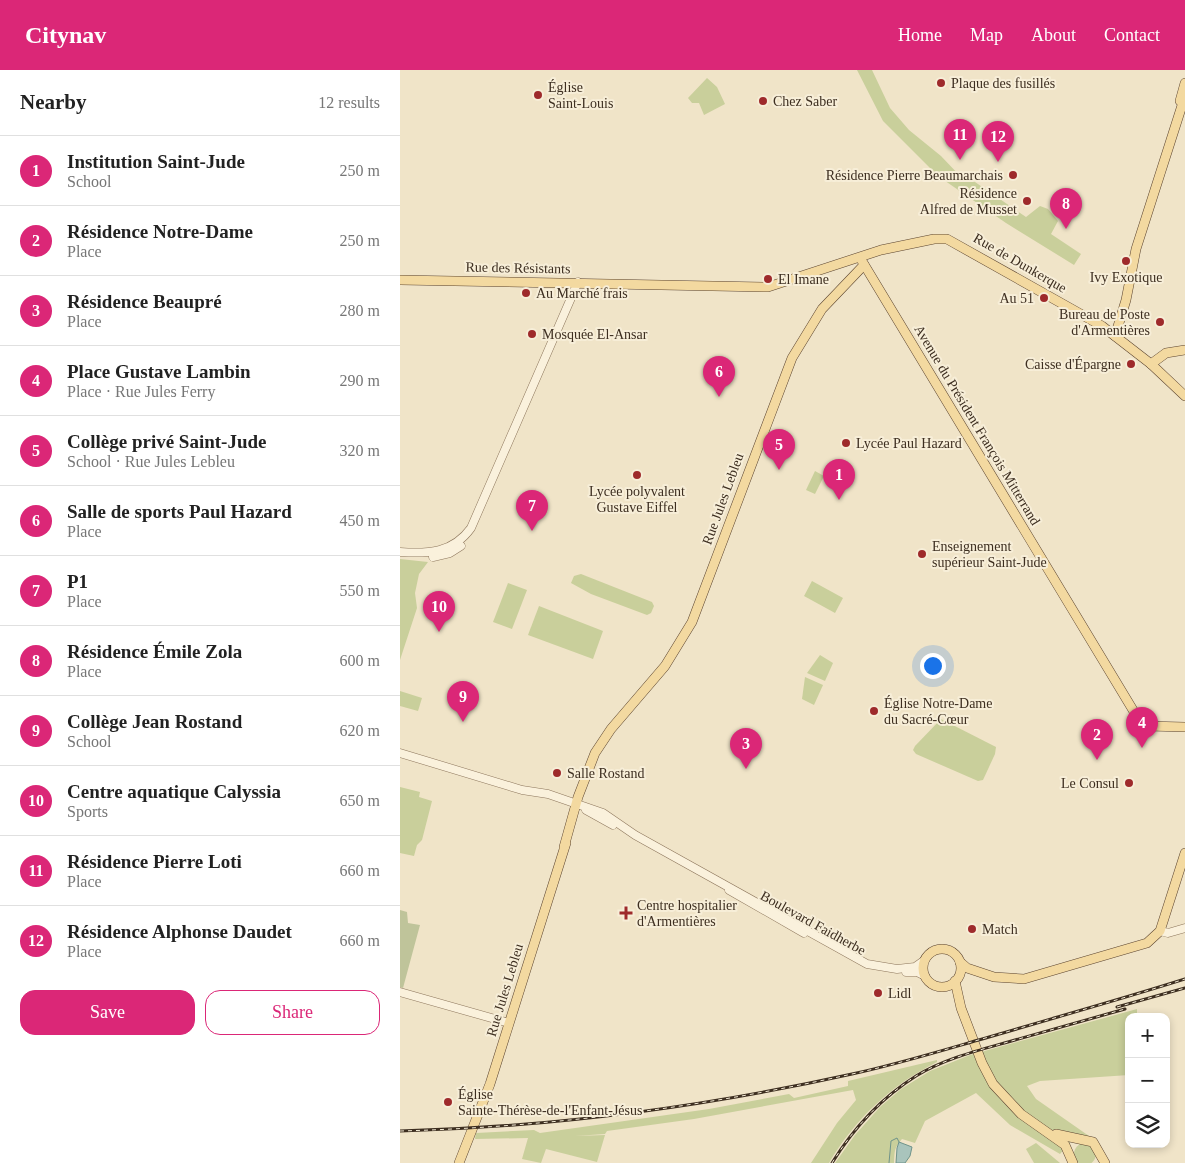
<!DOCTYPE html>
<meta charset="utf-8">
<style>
:root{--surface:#fff;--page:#f2f2f2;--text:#222;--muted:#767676;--line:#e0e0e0;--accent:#db2777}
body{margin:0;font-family:"Times New Roman",serif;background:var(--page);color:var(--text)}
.controls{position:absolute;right:15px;bottom:15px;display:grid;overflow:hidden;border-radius:10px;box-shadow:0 2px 8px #0003}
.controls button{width:45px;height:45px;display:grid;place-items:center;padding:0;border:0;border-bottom:1px solid var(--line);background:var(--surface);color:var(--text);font:25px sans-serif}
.you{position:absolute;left:532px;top:595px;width:18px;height:18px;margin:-12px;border:4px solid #fff;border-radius:50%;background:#1a73e8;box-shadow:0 0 0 8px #1a73e833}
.badge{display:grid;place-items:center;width:32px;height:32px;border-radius:50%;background:var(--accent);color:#fff;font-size:16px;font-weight:700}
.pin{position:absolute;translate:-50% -41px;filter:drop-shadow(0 1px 2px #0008)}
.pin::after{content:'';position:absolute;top:26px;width:18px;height:15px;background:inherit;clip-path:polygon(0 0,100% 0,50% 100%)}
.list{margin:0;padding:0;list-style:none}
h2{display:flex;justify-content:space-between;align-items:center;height:65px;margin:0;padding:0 20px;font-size:21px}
h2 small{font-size:16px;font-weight:400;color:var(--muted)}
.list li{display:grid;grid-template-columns:32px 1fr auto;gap:15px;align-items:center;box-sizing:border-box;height:70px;padding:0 20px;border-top:1px solid var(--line)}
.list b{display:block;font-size:19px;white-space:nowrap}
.list p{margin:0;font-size:16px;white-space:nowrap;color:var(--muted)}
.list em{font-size:16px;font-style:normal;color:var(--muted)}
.actions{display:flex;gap:10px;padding:15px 20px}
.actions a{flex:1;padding:11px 0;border:1px solid var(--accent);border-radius:15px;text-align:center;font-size:18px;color:var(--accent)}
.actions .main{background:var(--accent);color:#fff}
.icon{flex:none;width:28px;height:28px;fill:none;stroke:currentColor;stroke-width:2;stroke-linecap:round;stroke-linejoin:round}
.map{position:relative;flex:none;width:785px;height:1093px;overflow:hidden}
header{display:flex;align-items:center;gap:30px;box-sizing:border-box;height:70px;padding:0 25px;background:var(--accent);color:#fff}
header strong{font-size:24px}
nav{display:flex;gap:28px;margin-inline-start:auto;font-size:18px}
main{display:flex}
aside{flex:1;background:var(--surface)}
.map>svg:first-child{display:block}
.green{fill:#c9cf9b}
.cemetery{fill:#bfc49a}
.water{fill:#a9c4bc;stroke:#6f938a}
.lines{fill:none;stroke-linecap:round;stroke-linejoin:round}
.stream{stroke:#6f938a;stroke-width:1}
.minor-casing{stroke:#8d765c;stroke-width:9}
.major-casing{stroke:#5b4430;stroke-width:10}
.minor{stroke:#faf1dc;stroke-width:8}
.major{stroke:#f3d9a0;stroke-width:9}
.rail-casing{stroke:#3d2e20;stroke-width:3}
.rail{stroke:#f7eed8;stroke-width:1;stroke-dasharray:4;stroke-linecap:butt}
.poi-dot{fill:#9e2a2b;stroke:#f7eed8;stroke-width:2}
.labels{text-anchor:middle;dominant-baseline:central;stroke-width:4;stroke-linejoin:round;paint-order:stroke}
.poi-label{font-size:14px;fill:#3d2e20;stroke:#f7eed8;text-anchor:start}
.street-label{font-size:14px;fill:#3d2e20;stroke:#f7eed8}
</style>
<header>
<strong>Citynav</strong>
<nav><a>Home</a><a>Map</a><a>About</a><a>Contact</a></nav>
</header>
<main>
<aside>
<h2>Nearby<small>12 results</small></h2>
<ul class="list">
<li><span class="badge">1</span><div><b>Institution Saint-Jude</b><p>School</p></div><em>250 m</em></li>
<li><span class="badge">2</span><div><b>Résidence Notre-Dame</b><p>Place</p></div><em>250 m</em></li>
<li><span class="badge">3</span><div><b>Résidence Beaupré</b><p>Place</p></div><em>280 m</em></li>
<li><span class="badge">4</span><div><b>Place Gustave Lambin</b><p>Place · Rue Jules Ferry</p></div><em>290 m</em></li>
<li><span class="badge">5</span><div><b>Collège privé Saint-Jude</b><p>School · Rue Jules Lebleu</p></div><em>320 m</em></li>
<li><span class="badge">6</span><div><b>Salle de sports Paul Hazard</b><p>Place</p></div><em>450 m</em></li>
<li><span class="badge">7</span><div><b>P1</b><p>Place</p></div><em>550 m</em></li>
<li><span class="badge">8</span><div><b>Résidence Émile Zola</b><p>Place</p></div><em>600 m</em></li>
<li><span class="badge">9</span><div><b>Collège Jean Rostand</b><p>School</p></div><em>620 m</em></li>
<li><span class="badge">10</span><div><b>Centre aquatique Calyssia</b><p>Sports</p></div><em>650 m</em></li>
<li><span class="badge">11</span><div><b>Résidence Pierre Loti</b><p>Place</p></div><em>660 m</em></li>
<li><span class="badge">12</span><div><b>Résidence Alphonse Daudet</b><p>Place</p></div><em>660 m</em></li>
</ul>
<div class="actions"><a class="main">Save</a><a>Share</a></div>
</aside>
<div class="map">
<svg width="785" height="1093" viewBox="0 0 785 1093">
<rect width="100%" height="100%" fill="#f0e4c8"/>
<!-- green -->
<g class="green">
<polygon points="457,0 472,0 490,38 509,60 541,86 561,107 575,112 626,147 640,136 648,139 658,151 651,164 681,184 674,195 606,153 538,106 483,51"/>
<polygon points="307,8 317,17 325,34 304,45 299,33 292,33 288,28"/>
<polygon points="415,401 424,406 415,424 406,420"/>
<polygon points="0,489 28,492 19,504 15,523 17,538 0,590"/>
<polygon points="181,504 252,532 254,536 251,543 247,545 191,524 171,513 174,506"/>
<polygon points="412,511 443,528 435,543 404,526"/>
<polygon points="108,513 127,520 112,559 93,552"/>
<polygon points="139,536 203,561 193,589 128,565"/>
<polygon points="420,585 433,593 425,611 407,603"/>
<polygon points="405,607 423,615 414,635 402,629"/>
<polygon points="0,621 22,628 18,641 0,636"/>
<polygon points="541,649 596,677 595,684 583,710 578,711 516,684 513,680 515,676"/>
<polygon points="0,717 20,722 19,727 32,731 22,770 17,775 14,786 0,783"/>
<path d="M737,939V947H729V1005L640,1011L627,1016L636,1029L689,1066L675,1067L660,1084L610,1055L576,1023L525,1051L515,1073L502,1069C494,1079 495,1079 494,1093H435L455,1065L480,1037L501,1019L530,1001L570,985Z"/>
<path d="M537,990V992C491,1015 455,1049 429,1093H411L437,1053L456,1030L453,1020L294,1049L207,1061L205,1064L175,1066L205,1065L197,1092L146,1079L141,1093L122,1089L128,1068L75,1069L76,1063L134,1060L140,1063L309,1039L389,1024L394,1028L448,1016V1011Z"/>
<polygon points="636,1073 660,1093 634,1093 626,1079"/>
<circle cx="685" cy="1084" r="11"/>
</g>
<!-- cemetery -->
<polygon class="cemetery" points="0,840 7,842 8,853 20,855 3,918 0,917"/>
<!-- water -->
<polygon class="water" points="499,1072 512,1077 510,1086 505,1093 496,1093 497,1078"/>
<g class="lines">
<!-- stream -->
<polyline class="stream" points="489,1093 491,1071 497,1068 499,1072"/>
<defs>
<g id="minor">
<path d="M0,482C28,484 53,483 71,458L178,212"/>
<polyline points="33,487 50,483 61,476"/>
<polyline points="0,683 122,720 148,724 203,743 235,765 467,894 497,899 515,897 525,890"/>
<polyline points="186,740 213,755"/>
<polyline points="329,820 404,863"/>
<polyline points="760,861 768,863 785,858"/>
<polyline points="506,902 517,902 525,906"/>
<polyline points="0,922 109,953"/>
</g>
<g id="major">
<polyline points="780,31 785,13"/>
<polyline points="462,191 739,650 747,656 785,657"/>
<polyline points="0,210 368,217 481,180 534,169 547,169 702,256 751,294 785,326"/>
<polyline points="715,266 726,230 736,179 785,26"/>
<polyline points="751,294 766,283 785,280"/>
<polyline points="164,777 178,727 195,683 211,659 265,596 292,552 392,288 422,239 464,195"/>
<circle cx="542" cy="898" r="19"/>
<polyline points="560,892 567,898 594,907 624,909 747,873 760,861 785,783"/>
<polyline points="555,911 561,938 582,993 593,1014 621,1044 665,1075 673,1093"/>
<polyline points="656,1064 693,1072 705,1093"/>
<polyline points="59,1093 90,1014 166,773"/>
</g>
</defs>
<!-- minor casing -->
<use href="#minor" class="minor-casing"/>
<!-- major casing -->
<use href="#major" class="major-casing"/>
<!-- minor -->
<use href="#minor" class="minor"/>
<!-- major -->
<use href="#major" class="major"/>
<defs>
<g id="rail">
<polyline points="717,937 785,918"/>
<path d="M0,1061C152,1057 303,1037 452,1004C503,993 553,977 603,963C664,945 725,928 785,909"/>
<path d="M432,1093C453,1059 481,1028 516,1006C544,989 576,981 608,972C647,961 686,950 725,939"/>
</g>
</defs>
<!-- rail casing -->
<use href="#rail" class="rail-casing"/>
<!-- rail -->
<use href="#rail" class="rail"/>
</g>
<!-- markers -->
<g class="poi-dot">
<circle cx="541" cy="13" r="5"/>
<circle cx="138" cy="25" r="5"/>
<circle cx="363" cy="31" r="5"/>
<circle cx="613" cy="105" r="5"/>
<circle cx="627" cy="131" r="5"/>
<circle cx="726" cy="191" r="5"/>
<circle cx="368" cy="209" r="5"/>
<circle cx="126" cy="223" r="5"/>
<circle cx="644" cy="228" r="5"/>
<circle cx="760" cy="252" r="5"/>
<circle cx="132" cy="264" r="5"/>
<circle cx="731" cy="294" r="5"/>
<circle cx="446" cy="373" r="5"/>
<circle cx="237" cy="405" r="5"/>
<circle cx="522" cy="484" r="5"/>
<circle cx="474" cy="641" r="5"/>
<circle cx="157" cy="703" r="5"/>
<circle cx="729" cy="713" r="5"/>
<path d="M223.5 835.5h5v5h5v5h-5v5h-5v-5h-5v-5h5z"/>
<circle cx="572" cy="859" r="5"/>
<circle cx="478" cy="923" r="5"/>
<circle cx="48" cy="1032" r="5"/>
</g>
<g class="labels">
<!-- poi labels -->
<g class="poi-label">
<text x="551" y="13">Plaque des fusillés</text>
<text x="148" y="17">Église<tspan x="148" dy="16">Saint-Louis</tspan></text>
<text x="373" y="31">Chez Saber</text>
<text x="603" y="105" text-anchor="end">Résidence Pierre Beaumarchais</text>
<text x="617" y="123" text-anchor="end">Résidence<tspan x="617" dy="16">Alfred de Musset</tspan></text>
<text x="726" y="207" text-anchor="middle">Ivy Exotique</text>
<text x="378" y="209">El Imane</text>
<text x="136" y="223">Au Marché frais</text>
<text x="634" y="228" text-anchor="end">Au 51</text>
<text x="750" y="244" text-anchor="end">Bureau de Poste<tspan x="750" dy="16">d'Armentières</tspan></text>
<text x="142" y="264">Mosquée El-Ansar</text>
<text x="721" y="294" text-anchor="end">Caisse d'Épargne</text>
<text x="456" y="373">Lycée Paul Hazard</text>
<text x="237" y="421" text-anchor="middle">Lycée polyvalent<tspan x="237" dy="16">Gustave Eiffel</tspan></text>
<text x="532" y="476">Enseignement<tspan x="532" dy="16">supérieur Saint-Jude</tspan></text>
<text x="484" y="633">Église Notre-Dame<tspan x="484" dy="16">du Sacré-Cœur</tspan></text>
<text x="167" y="703">Salle Rostand</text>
<text x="719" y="713" text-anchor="end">Le Consul</text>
<text x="237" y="835">Centre hospitalier<tspan x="237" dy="16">d'Armentières</tspan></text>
<text x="582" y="859">Match</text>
<text x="488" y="923">Lidl</text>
<text x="58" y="1024">Église<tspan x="58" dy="16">Sainte-Thérèse-de-l'Enfant-Jésus</tspan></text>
</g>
<!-- street labels -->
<g class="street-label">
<text transform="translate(620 193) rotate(30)">Rue de Dunkerque</text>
<text transform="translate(118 198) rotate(1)">Rue des Résistants</text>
<text transform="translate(577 355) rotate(59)">Avenue du Président François Mitterrand</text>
<text transform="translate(323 429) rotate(-70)">Rue Jules Lebleu</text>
<text transform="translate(413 853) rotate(29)">Boulevard Faidherbe</text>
<text transform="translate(105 920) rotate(-73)">Rue Jules Lebleu</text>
</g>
</g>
</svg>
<div class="controls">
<button>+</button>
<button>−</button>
<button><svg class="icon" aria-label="layers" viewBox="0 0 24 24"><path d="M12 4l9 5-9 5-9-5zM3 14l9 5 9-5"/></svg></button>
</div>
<div class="you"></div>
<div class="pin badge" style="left:439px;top:430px">1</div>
<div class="pin badge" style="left:697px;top:690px">2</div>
<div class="pin badge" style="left:346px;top:699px">3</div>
<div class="pin badge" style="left:742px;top:678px">4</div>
<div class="pin badge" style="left:379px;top:400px">5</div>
<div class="pin badge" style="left:319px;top:327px">6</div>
<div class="pin badge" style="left:132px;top:461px">7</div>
<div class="pin badge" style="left:666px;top:159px">8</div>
<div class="pin badge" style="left:63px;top:652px">9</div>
<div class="pin badge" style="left:39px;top:562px">10</div>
<div class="pin badge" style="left:560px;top:90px">11</div>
<div class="pin badge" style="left:598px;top:92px">12</div>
</div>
</main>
